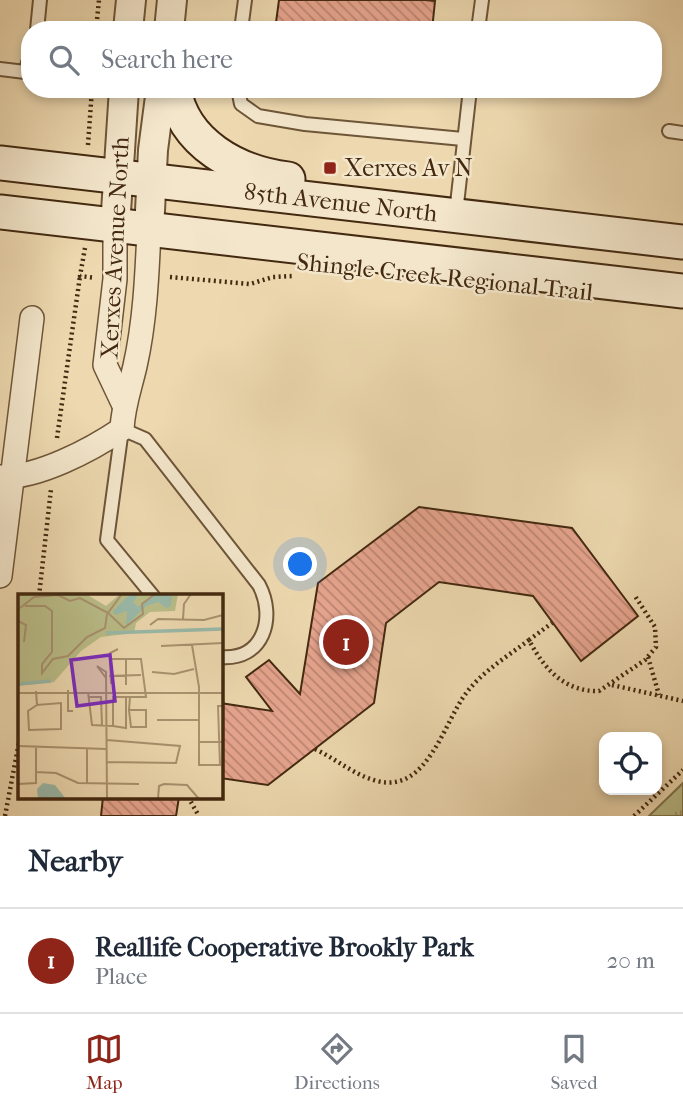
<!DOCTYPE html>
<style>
:root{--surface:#fff;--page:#f2f2f3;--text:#1f2937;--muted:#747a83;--line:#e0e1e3;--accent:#8f2418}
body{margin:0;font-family:"IM FELL French Canon",serif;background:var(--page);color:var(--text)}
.controls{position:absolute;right:21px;bottom:21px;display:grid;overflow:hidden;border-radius:14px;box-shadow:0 4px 10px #0003}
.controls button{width:63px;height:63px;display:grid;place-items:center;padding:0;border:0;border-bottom:2px solid var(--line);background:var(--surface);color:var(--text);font:35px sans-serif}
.you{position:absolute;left:301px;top:565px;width:24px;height:24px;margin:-18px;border:5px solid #fff;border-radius:50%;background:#1a73e8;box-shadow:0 0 0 10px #1a73e833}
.badge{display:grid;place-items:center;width:46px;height:46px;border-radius:50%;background:var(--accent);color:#fff;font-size:23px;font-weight:700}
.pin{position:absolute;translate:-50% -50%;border:4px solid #fff;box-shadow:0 2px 7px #0006}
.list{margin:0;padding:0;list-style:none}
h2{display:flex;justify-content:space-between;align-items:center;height:91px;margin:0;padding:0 28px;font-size:30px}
h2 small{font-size:23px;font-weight:400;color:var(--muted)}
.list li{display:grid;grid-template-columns:46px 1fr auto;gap:21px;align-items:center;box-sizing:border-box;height:105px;padding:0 28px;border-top:2px solid var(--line)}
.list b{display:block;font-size:26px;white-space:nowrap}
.list p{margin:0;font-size:23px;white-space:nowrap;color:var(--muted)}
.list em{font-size:23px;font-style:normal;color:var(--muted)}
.icon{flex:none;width:38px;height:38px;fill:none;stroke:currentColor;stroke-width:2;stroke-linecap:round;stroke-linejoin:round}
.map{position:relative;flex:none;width:683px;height:816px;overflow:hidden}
.search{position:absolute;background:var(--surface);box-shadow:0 4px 10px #0003;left:21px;right:21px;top:21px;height:77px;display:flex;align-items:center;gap:18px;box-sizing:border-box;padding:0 24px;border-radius:28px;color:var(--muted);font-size:26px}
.sheet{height:196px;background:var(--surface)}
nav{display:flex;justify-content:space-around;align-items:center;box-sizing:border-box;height:98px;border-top:2px solid var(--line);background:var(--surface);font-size:19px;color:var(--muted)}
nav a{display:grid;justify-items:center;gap:4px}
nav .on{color:var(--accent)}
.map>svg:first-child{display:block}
.grass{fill:url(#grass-tufts);stroke:#7e744c;stroke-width:2}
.building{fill:url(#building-back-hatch);stroke:#432910;stroke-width:2}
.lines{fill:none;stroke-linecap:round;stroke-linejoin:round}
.service-casing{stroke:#6e5538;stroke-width:16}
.minor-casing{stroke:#6e5538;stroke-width:26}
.tertiary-casing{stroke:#6e5538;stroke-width:32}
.secondary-casing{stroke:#432910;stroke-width:37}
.path{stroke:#432910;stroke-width:4.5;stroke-dasharray:2 3.5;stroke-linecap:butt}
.service{stroke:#f3e6cb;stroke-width:12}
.minor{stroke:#f3e6cb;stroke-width:23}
.tertiary{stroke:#f3e6cb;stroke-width:28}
.secondary{stroke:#f3e6cb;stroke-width:33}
.poi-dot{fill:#8f2418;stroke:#f3e6cb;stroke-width:2.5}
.labels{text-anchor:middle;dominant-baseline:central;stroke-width:5;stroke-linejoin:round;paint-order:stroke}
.poi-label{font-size:24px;fill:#432910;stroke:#f3e6cb;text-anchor:start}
.street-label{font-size:24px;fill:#432910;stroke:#f3e6cb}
.inset-river{fill:none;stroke:#99baaa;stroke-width:3.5}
.inset-road{fill:none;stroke:#a9926f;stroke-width:2}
.view{fill:#7b2cbf;fill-opacity:0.15;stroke:#7b2cbf;stroke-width:3.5}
.inset-edge{fill:none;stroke:#432910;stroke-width:3.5}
</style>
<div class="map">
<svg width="683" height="816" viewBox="0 0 683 816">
<defs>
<pattern id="grass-tufts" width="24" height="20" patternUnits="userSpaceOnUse" patternTransform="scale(1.75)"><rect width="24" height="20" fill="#babe89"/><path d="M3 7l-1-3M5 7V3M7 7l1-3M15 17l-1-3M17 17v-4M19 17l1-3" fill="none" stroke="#999a6f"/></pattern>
<pattern id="building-back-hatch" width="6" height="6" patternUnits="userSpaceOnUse" patternTransform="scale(1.75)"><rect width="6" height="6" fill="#e7a58f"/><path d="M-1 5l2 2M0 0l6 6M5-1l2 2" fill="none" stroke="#bd8673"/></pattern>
</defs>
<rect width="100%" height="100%" fill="#edd8af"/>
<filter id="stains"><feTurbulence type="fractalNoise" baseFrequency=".00286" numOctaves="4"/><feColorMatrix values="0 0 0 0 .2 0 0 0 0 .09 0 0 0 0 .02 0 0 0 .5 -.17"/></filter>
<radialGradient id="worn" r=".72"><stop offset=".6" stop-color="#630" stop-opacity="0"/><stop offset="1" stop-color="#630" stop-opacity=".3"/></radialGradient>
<!-- grass -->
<polygon class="grass" points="683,783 683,816 649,816"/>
<!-- building -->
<g class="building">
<polygon points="279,0 425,0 435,1 432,30 275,30"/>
<polygon points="419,507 572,528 638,616 581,661 533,596 439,582 386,623 374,703 268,785 220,778 220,703 272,711 246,677 269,660 300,694 318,583"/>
<polygon points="103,797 179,797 176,816 101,816"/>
</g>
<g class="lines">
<defs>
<g id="service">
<polyline points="37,30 40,0"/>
<polyline points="241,30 245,0"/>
<polyline points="478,30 482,0"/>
<polyline points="0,69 25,72 30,57"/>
<polyline points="238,89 241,104 258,116 305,124 463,139"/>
<polyline points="669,131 683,133"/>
<polyline points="456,213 470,89"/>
<path d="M153,596L107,540L122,429L145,439L259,585C276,617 264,661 220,657"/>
</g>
<g id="minor">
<polyline points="115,227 115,279 105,365 123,403"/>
<path d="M0,477C38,478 91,450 122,429C123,406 130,388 135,366C145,322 147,275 149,231"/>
<polyline points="0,576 32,318"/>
</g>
<g id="tertiary">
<polyline points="128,30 131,0"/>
<polyline points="169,30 172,0"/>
<polyline points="115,227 124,89"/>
<polyline points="149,231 153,150 161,89"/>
</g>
<g id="secondary">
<path d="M174,89C183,144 238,173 288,179"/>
<path id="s1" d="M0,163L683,242"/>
<polyline points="0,212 683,291"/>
</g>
</defs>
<!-- service casing -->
<use href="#service" class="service-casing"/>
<!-- minor casing -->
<use href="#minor" class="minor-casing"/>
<!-- tertiary casing -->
<use href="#tertiary" class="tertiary-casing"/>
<!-- secondary casing -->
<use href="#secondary" class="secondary-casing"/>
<!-- path -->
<g class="path">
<polyline points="96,30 99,0"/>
<polyline points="88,145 92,89"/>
<polyline points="85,248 80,276 95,278"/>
<polyline points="170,277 250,284 273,277 293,276"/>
<polyline points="57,438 80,276"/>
<polyline points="39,596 51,489"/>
<polyline points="529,640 552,623"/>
<polyline points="648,657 659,695"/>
<polyline points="612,685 683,701"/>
<path d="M315,749C336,759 354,775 377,781C428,794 444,721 467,692C483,671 508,656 529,640C544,669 565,692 599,691L645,660L656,647L655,627L635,596"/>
<polyline points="188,797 199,816"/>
<polyline points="5,816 19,742"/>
<polyline points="634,816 683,770"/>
</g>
<!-- service -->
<use href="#service" class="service"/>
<!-- minor -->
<use href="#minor" class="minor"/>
<!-- tertiary -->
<use href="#tertiary" class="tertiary"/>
<!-- secondary -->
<use href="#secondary" class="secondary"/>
</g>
<!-- markers -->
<rect class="poi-dot" x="323" y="161" width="14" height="14" rx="3.5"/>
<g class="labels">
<!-- poi labels -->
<g class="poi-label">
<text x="344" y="168">Xerxes Av N</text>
</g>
<!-- street labels -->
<g class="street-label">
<text stroke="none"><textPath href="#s1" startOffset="343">85th Avenue North</textPath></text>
<text transform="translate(115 248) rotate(-87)">Xerxes Avenue North</text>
<text transform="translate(445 277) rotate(6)">Shingle Creek Regional Trail</text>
</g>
</g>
<!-- overview -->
<g transform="translate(18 594)">
<rect width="205" height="205" fill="#edd8af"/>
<path d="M0,0H68L88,12L102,0H160L157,17L132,18L118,29L116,39L83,43L63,57L36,88L0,92Z" fill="#babe89"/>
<path d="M112,0H121L115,8L120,13L138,0L154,1L153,12L148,14L140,8L128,12L108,32L109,17L97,21L95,17ZM25,189L37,191L48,205H20L19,195Z" fill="#99baaa"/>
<path class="inset-river" d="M88,39L205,35M0,90L33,87"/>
<path class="inset-road" d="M104,0L90,19L106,34L125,20L124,10L137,0M7,12H27L34,17V58L24,70V79L35,65L50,62L69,43L87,34L89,20M2,14L16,3L40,1L52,7L62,4L90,19M165,25L166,10L173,0M0,27L8,31L6,48M132,31L140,25L186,26L205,21M174,51L181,93V171H202L200,112H205M143,52L205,49M134,78L156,80L176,75M91,82L123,81M88,84L79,72L88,78L89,205M93,90L92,59L100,55M108,91V65M50,96V117H55M18,97L19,111L43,109V135L11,136L10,117L19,111M70,98L74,131L95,132V103H128L123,65H93M0,99H205M71,103H83L84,132M111,116H128V133H113L111,116L112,103M139,126H182M95,132L108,134V103M181,148H205M0,152L89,155M89,168L158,169L162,152L89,146M18,178L38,179L60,189L121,190M69,189V155M0,190L18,189V154M140,205L141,192L146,190L169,191L181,205"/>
<path class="view" d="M92,61L97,107L59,112L53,66Z"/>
<rect width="205" height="205" class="inset-edge"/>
</g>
<rect width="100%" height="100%" filter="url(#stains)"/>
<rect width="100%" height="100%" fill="url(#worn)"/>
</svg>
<div class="controls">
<button><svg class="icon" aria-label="locate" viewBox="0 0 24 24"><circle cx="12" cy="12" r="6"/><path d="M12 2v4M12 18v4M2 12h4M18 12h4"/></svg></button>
</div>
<div class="you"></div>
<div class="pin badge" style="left:346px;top:642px">1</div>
<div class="search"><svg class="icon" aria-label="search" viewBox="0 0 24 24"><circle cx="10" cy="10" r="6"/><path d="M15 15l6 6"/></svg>Search here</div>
</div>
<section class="sheet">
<h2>Nearby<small></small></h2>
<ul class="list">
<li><span class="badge">1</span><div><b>Reallife Cooperative Brookly Park</b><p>Place</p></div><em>20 m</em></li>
</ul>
</section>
<nav>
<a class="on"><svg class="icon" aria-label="map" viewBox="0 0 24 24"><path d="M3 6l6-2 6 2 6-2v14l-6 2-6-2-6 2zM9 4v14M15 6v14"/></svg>Map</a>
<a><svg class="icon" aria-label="directions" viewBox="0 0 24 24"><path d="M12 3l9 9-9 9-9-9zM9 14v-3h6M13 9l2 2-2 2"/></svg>Directions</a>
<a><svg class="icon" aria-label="saved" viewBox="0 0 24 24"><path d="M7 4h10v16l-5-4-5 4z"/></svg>Saved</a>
</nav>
